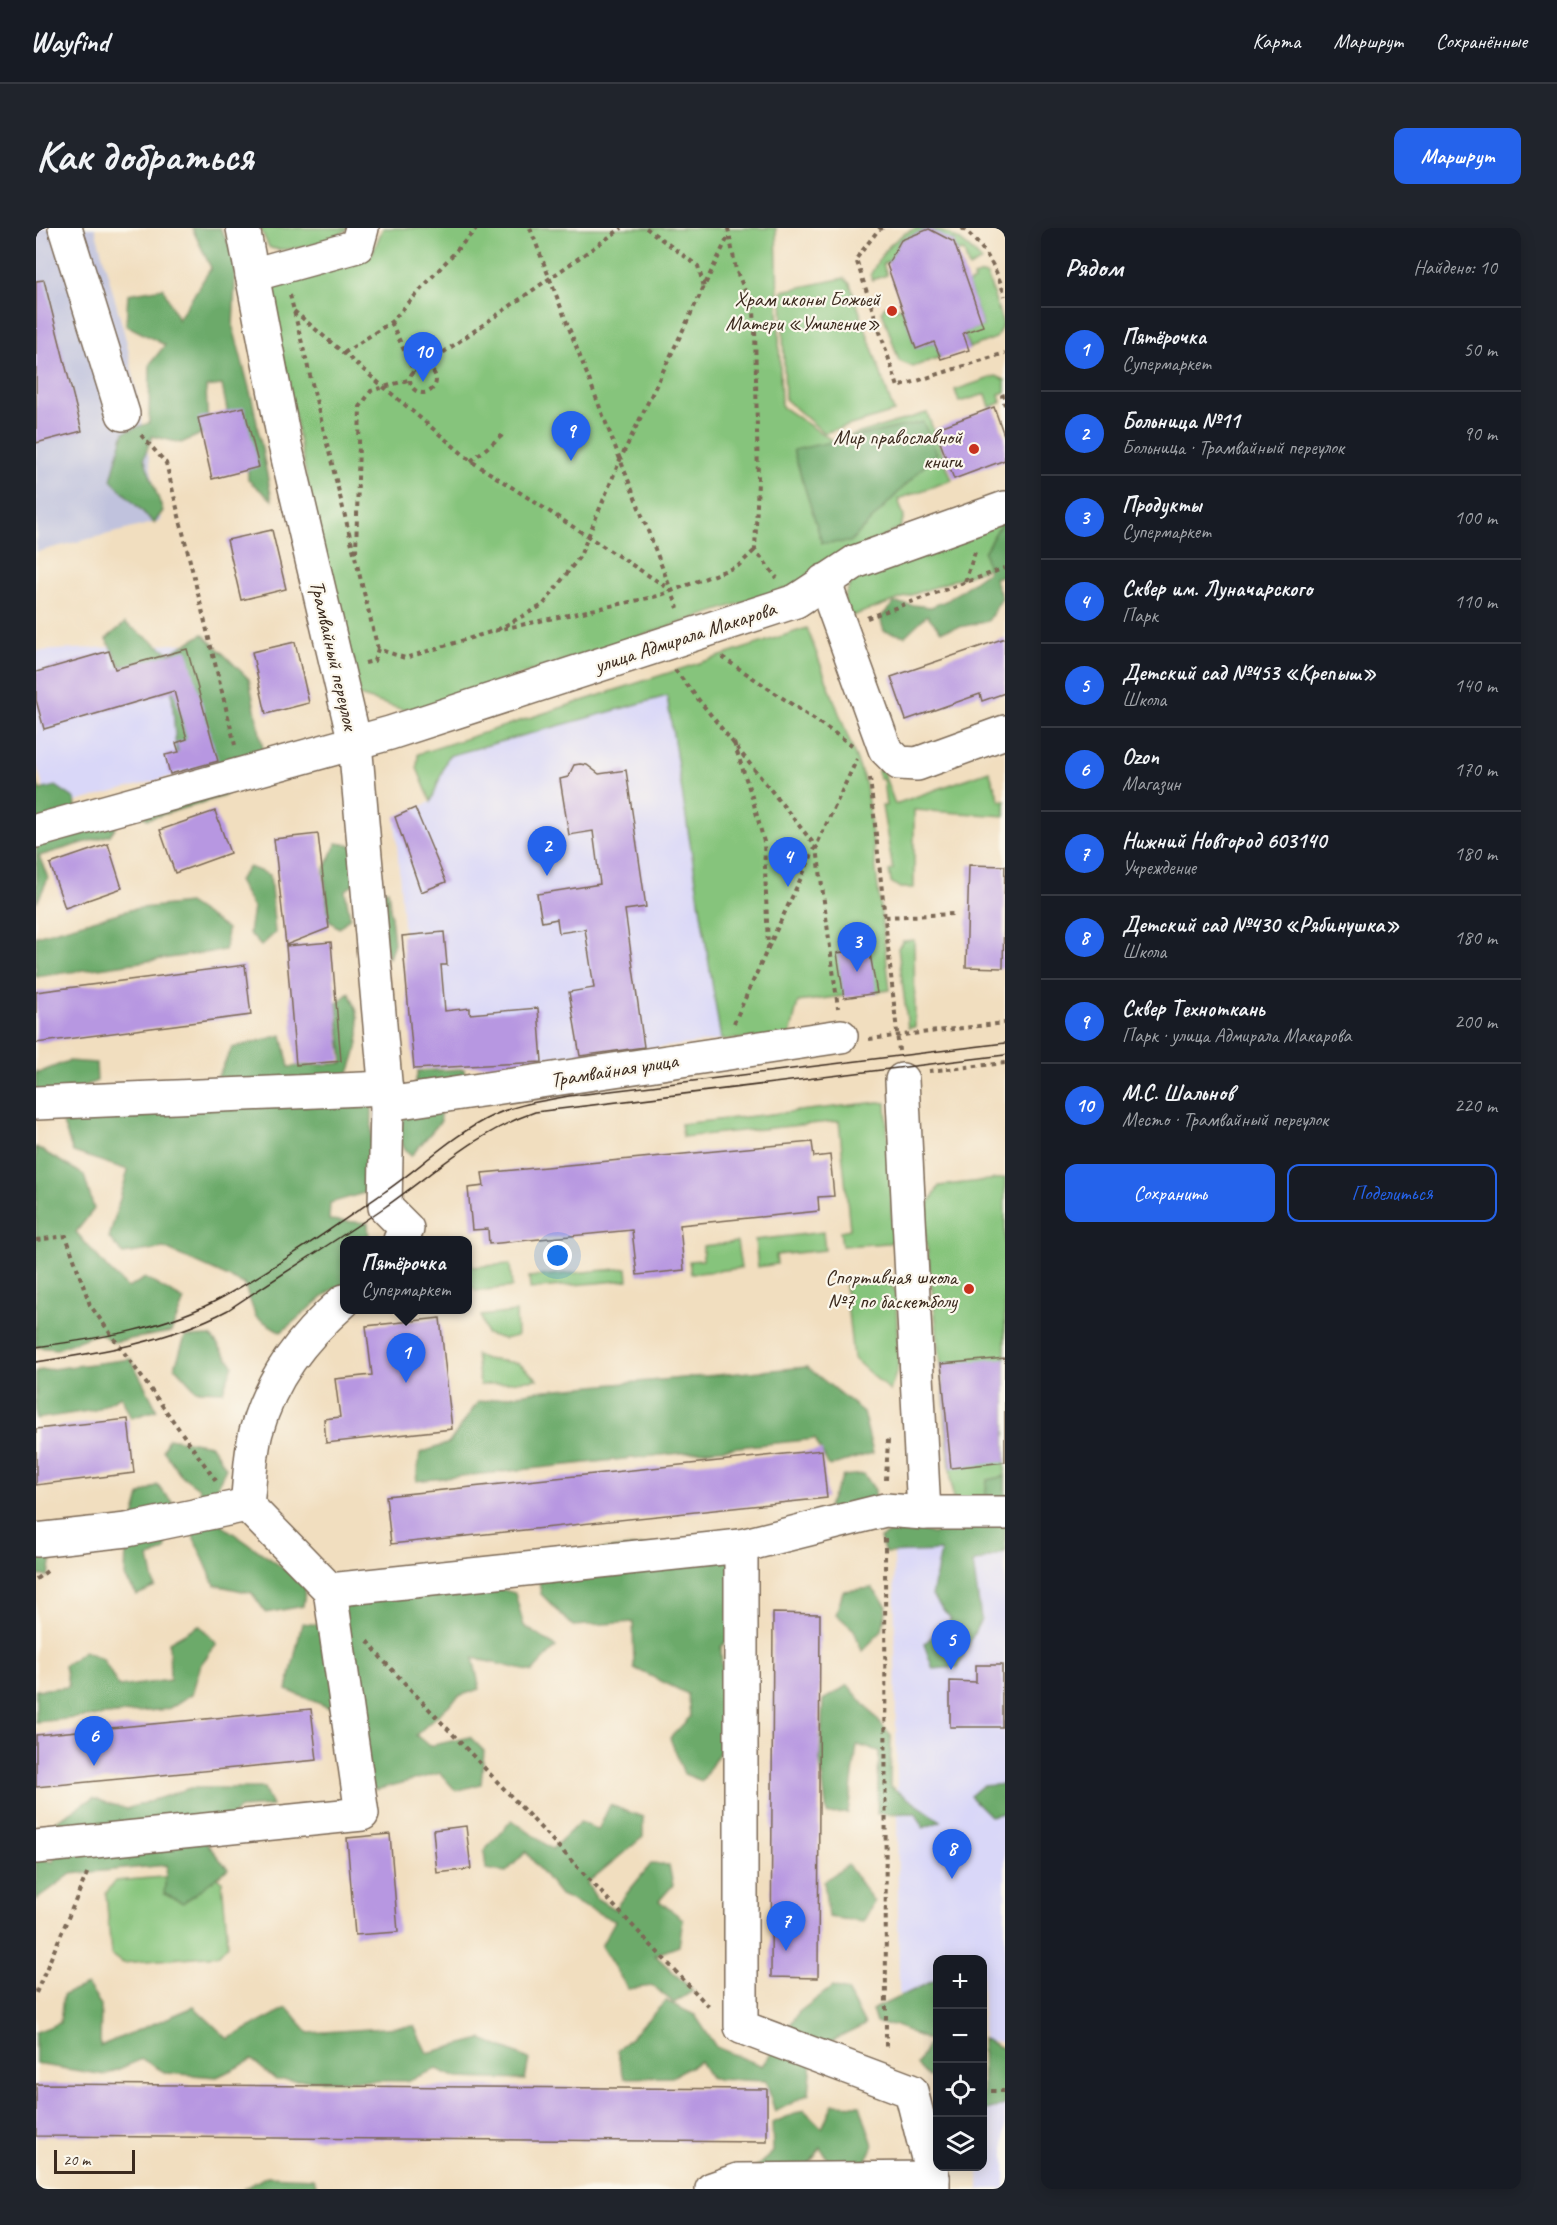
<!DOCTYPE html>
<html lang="ru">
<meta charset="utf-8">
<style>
:root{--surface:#171b24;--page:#20242c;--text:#f1f3f6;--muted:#9ea1a6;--line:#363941;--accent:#2563eb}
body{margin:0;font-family:Caveat,sans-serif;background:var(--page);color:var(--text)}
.controls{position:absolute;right:18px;bottom:18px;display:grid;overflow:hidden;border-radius:12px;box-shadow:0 3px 15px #0003}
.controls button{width:54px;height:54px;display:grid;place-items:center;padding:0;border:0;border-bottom:2px solid var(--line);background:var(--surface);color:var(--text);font:30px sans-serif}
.scale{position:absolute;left:18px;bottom:15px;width:81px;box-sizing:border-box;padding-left:6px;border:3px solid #3b2a1e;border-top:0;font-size:16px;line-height:21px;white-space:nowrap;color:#3b2a1e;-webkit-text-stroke:4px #fbf7ec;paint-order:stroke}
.you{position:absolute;left:522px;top:1028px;width:21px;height:21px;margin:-15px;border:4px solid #fff;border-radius:50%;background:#1a73e8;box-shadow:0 0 0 9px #1a73e833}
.badge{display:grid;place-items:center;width:39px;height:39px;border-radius:50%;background:var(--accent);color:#fff;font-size:20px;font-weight:700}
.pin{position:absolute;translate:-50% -50px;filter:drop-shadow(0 2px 3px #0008)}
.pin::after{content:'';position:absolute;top:32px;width:21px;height:18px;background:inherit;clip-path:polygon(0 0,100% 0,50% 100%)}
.popup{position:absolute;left:304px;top:1008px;width:132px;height:78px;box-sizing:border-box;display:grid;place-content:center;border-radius:12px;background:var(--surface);filter:drop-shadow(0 2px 4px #0005);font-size:20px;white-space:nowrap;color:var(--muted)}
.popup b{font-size:22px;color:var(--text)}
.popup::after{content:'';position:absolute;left:50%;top:100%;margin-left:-12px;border:12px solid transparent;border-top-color:var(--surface)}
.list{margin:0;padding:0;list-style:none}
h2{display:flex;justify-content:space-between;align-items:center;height:78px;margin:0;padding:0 24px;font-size:26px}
h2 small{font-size:20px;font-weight:400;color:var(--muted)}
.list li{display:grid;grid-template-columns:39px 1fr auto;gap:18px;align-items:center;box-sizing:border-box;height:84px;padding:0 24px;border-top:2px solid var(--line)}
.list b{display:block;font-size:22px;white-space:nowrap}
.list p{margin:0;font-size:20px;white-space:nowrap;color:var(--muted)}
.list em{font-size:20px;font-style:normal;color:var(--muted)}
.actions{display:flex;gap:12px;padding:18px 24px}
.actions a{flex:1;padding:14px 0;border:2px solid var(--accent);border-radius:12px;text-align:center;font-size:21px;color:var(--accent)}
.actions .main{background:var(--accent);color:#fff}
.icon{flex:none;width:33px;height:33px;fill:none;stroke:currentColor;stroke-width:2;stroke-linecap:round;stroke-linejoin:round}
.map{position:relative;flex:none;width:969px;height:1961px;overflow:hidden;border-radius:12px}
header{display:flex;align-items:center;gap:36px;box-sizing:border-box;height:84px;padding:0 30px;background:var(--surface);border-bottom:2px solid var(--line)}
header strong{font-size:28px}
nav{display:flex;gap:33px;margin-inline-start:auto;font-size:21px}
.intro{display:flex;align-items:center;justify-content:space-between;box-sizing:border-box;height:144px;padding:0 36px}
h1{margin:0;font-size:42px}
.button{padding:15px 27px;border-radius:12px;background:var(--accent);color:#fff;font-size:21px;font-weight:700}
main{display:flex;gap:36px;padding:0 36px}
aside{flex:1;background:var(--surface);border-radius:12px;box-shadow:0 3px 15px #0003}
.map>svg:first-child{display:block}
.built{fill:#d9d7f8}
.industrial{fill:#c0c2dd}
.green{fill:#86c47b;stroke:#60774c;stroke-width:1.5}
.forest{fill:#6caa6b;stroke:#546a44;stroke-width:1.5}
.building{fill:#b797e1}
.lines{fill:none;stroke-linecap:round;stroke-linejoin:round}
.minor-casing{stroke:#7b6956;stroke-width:36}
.path{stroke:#7b6956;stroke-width:4;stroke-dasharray:4.5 4.5;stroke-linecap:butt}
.minor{stroke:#fff;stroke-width:33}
.tram{stroke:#3b2a1e;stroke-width:1.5}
.poi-dot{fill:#c8321e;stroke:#fbf7ec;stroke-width:2}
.labels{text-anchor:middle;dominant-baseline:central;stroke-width:4.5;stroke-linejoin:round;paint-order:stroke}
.poi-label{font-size:21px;fill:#3b2a1e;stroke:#fbf7ec;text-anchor:end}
.street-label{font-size:21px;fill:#3b2a1e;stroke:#fbf7ec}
</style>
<header>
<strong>Wayfind</strong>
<nav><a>Карта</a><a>Маршрут</a><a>Сохранённые</a></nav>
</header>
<div class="intro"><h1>Как добраться</h1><a class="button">Маршрут</a></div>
<main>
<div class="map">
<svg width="969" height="1961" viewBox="0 0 969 1961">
<rect width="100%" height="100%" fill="#fbf7ec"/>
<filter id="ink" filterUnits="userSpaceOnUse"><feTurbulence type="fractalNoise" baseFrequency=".0167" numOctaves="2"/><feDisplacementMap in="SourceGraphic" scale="12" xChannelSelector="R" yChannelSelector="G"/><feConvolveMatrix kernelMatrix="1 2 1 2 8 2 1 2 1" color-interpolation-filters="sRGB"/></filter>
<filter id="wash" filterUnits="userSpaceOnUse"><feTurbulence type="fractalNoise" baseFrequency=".008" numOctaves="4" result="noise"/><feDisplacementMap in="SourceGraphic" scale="24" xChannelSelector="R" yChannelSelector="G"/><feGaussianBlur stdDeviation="1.35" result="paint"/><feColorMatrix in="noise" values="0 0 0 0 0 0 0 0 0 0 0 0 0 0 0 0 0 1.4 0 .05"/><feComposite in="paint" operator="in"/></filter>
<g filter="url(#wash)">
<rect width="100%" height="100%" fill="#f1debf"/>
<!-- built -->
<g class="built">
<polygon points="159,415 193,533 14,581 0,535 0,423"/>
<polygon points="631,468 685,812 506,834 378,841 359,589 395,574 411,528"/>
<polygon points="969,1312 969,1814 947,1813 946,1732 902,1732 901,1767 863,1767 858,1314"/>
<polygon points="947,1876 969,1876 969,1961 943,1961 943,1939 946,1938"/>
</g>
<!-- industrial -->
<polygon class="industrial" points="0,0 59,0 91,115 125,293 0,324"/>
<!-- green -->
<g class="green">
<path d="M224,0H312C301,13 248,27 233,19Z"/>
<polygon points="347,0 740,0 745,178 797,213 891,185 916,252 862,271 868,289 864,300 754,359 379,481 365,481 323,468 286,328 233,58 245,49 336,26"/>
<path d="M882,0C911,0 927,12 946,33L933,40L928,23L921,24L917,12L908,16L892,1L865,12L858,25L860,30L847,36L851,47L836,52L835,46C845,25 860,6 882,0Z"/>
<polygon points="946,46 951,47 967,96 960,110 933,120 928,104 947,98 932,56 938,53 937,49"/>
<polygon points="808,50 814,56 858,184 788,205 749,171 746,63"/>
<polygon points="858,76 860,80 866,79 880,120 899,114 904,129 877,139 863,133 846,83 848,79"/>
<polygon points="960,148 969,152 969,164 963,166 965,175 954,179 950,166 923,174 919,162"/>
<path d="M969,293V334L810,390C804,371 812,356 826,345Z"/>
<polygon points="771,400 830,557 854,762 762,774 754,808 685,812 631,468 412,528 395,574 381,540 382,526"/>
<polygon points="846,541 859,576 953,543 964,573 969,572 969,588 878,582 878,660 864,660 855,654 853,643 857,642 846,578 850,578 847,551 843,551 842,542"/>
<polygon points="878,712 879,799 872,800 862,720 867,713"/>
<polygon points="843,874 850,875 857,1013 853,1015 806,1018 804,1003 814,1001 803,893 647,909 645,896"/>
<polygon points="969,950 969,1272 917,1273 905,1136 887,986 903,958"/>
<polygon points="787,1004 789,1022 740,1027 741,1036 722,1039 719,1012"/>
<polygon points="429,1009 434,1009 436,1039 474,1036 476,1059 440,1063 434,1057 431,1012"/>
<polygon points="701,1014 705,1040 655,1046 653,1033 667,1032 667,1018"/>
<polygon points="591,1040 592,1052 494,1061 493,1049"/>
<polygon points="849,1051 860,1063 862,1139 854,1163 817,1130 809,1057"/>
<polygon points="480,1084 481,1108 468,1111 450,1106 445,1088"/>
<polygon points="440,1127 449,1131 482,1135 502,1151 444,1157"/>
<polygon points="174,1645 186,1653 192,1716 182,1727 87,1735 75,1726 70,1665 79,1653"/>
</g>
<!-- forest -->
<g class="forest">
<polygon points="156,0 184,0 200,30 197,99 217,175 236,272 212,252 211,221 194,197 186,157 170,159 172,203 145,215 116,208 108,230 127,283 118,295 75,252 88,204 113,195 114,136 129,117 90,97 92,66 127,60 142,92 175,40"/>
<polygon points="887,194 901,225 814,314 786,315 757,222"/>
<polygon points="969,289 969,347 958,350 966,370 952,393 905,403 891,387 869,408 848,403 844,390 858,375 895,379 912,372 952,343 948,324"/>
<polygon points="89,395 134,425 167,406 213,451 227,521 188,568 112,591 89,582 180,540 140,524 135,450 84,437 70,411"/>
<polygon points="0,554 4,562 20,558 39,571 42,594 81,597 74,607 3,628 12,650 1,675"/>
<polygon points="301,615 332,620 338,666 352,662 358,715 353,730 327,649 309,663 314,689 303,700 293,693 288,643"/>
<polygon points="213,639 234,647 239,705 225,718 213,705 217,680 202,653"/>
<polygon points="152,675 191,701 189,722 0,749 0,708 97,681"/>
<path d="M313,765C332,797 321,826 308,858L336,876L335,963L294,975L293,992L332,995L333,1012H308V1061H297L245,1104L220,1089L208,1056L128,1020L87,1026L73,1010L92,942L37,924L27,896L46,874L179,854L196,820L246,807L253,839L307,835L301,775Z"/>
<polygon points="32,833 60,835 61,853 14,872 0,864 0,843 2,845"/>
<path d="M428,841L431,865L402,875L405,893L375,928C354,905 366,901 374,876C378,866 379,854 382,843Z"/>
<polygon points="0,919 48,947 58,981 40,1004 73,1042 92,1060 109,1050 148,1072 135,1104 77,1114 63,1105 21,1121 0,1119"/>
<polygon points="175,1108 197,1137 187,1163 160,1162 139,1139 149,1109"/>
<polygon points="95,1131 121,1182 95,1190 85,1168 59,1182 0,1191 0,1143"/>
<polygon points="771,1139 827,1184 837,1225 793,1238 779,1211 380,1253 384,1225 413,1215 442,1174 500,1163"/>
<polygon points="132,1210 175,1217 190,1239 178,1267 187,1298 270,1356 267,1378 230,1385 216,1365 179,1357 153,1299 164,1261 145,1247 127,1222"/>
<polygon points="828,1246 839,1262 839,1285 799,1292 792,1278 807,1248"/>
<polygon points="969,1248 969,1324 937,1335 945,1391 922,1439 897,1441 888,1416 915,1391 896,1368 905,1323 849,1325 844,1310 868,1297 897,1306 948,1283 951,1252"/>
<polygon points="121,1257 139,1277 129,1322 113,1330 119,1359 101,1367 89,1349 90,1320 104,1267"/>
<polygon points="694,1310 703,1398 685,1419 689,1515 666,1553 648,1546 634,1510 654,1489 652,1466 598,1440 597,1394 537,1398 505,1366 499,1328"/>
<polygon points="0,1321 18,1323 12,1349 0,1347"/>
<polygon points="379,1348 402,1369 442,1355 479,1365 488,1398 520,1419 496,1444 437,1430 444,1461 423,1468 380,1507 393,1518 434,1509 448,1523 445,1556 420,1563 404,1545 340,1562 326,1549 331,1517 294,1480 251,1462 266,1395 294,1398 312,1361"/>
<polygon points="836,1360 851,1378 846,1403 826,1423 818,1402 800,1386 807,1363"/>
<polygon points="163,1397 181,1416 165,1436 156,1466 132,1481 0,1494 0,1462 33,1459 28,1438 48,1423 67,1431 83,1459 134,1452 133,1414"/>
<polygon points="812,1457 855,1508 854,1558 905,1593 887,1600 880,1585 841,1586 843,1523 821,1517 812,1585 791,1586 784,1532 787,1472"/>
<polygon points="969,1556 969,1585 954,1588 934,1568 946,1558"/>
<polygon points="154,1560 228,1560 236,1578 204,1580 171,1616 192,1641 147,1675 128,1666 131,1637 35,1646 0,1672 0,1630 18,1634 20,1593 57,1570 90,1581"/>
<polygon points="574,1577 607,1589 607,1609 551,1655 560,1670 578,1681 615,1636 633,1637 637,1657 623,1673 647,1691 643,1718 619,1727 657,1763 638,1775 617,1758 592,1761 565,1718 579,1693 524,1667 490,1624 470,1644 450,1641 448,1623 476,1592 516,1621 544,1594 562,1602"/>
<polygon points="812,1637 838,1674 827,1694 792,1689 788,1653"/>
<polygon points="901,1751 901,1848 892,1849 881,1837 894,1813 858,1797 840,1795 836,1782"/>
<polygon points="51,1757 65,1777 64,1818 158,1779 192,1811 251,1780 273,1805 378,1798 391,1825 446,1811 493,1831 489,1852 421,1850 401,1841 370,1853 240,1852 216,1832 181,1849 130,1845 106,1831 69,1847 0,1836 0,1804 24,1795 27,1767"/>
<polygon points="796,1759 811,1763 829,1797 777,1822 773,1866 739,1884 730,1853 675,1851 664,1833 636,1849 588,1850 581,1823 630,1773 659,1787 680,1819 726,1838 763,1784"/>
<polygon points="946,1810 969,1822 969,1877 947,1883"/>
<polygon points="797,1876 824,1877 837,1917 821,1952 800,1949 785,1919 756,1961 708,1950 737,1924 736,1895 768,1882 786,1900"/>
<polygon points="231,1948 277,1950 282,1961 208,1961"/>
</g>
<g id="blocks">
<!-- building -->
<g class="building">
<polygon points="893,1 918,14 947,98 927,105 933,122 905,131 898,114 880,121 851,37 865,12"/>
<polygon points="8,52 46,203 0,215 0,53"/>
<polygon points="208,179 223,239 176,251 162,190"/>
<polygon points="958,179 969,210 969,232 918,251 899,201"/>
<polygon points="236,302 250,361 205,372 191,312"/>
<polygon points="969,410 969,465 946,473 944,466 870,492 855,449"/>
<polygon points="259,414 273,475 230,486 216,424"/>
<polygon points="151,421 182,533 134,546 129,527 143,524 140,515 151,511 138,463 8,501 0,472 0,444 73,423 79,441"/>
<polygon points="544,536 551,537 563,546 590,542 610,679 589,682 608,819 544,828 533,764 558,760 549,701 523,705 521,691 506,694 501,666 564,656 557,603 533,607 524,551 532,549 538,537"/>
<polygon points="379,580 410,654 385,664 359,589"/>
<polygon points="179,583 194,625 139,645 124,602"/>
<polygon points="282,606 293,700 250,717 238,611"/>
<polygon points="72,616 86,660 29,680 14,636"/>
<polygon points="933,637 969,638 967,740 930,739"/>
<polygon points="408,704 411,737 405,737 409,783 434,780 434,786 502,780 506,834 378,841 366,708"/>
<polygon points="295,714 305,833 260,837 250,718"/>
<polygon points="833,720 841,765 808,770 801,725"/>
<polygon points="209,737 215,787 0,815 0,764"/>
<polygon points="776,914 778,929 794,927 798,968 782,969 783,983 644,997 648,1042 601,1047 596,1002 453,1016 452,1001 436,1002 432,960 448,958 446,945"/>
<polygon points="404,1090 416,1201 290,1215 288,1191 304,1189 299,1151 336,1147 330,1098"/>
<polygon points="969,1130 969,1234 915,1240 905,1136"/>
<polygon points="92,1191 98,1245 0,1257 0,1201"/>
<polygon points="786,1222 791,1270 355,1316 350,1268"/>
<polygon points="737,1385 784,1386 782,1750 735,1749"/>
<polygon points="940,1437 966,1437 966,1499 914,1499 914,1453 940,1454"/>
<polygon points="275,1481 281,1532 0,1559 0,1507"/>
<polygon points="430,1598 435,1641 401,1645 397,1602"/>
<polygon points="354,1606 362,1704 319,1707 311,1610"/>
<polygon points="0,1856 731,1861 731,1914 0,1908"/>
</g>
</g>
</g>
<g filter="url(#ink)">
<use href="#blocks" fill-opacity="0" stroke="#7b6956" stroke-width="1.5"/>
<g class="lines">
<defs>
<g id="minor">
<polyline points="29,0 87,186"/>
<polyline points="207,0 249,217 319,515 351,876 349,979 371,1001 364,1012"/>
<polyline points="216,47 321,18 326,0"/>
<polyline points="788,353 849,521 863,535 881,536 969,504"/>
<polyline points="0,603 354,505 760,373 819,334 969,280"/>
<polyline points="866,852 888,1285"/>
<polyline points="0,875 350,860"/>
<polyline points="351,876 805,808"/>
<polyline points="0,1312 91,1302 211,1277"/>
<polyline points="705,1318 849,1282 888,1285 969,1285"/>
<polyline points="294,1362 705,1318 705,1799 875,1863 897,1950 897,1961"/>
<path d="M0,1619L326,1586L294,1362L211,1277C214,1253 214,1227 220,1204C235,1149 266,1110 308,1073"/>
<polyline points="676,1961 702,1952 897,1950"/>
</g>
</defs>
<!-- minor casing -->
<use href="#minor" class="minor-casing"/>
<!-- path -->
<g class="path">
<polyline points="494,0 642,380"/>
<polyline points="610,0 662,38 668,59"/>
<polyline points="692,0 700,42 718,83 719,100 722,253 719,322 741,350"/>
<polyline points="847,0 843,1 820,31 862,159 969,125"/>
<path d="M926,0C949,19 960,39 969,68"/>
<polyline points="254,67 342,421"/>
<polyline points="258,83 435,233 635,362"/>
<polyline points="355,94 378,144"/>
<polyline points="308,125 355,94 441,0"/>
<circle cx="387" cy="152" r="13"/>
<polyline points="385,140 586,0"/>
<polyline points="969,167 966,168 969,177"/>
<polyline points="105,207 130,235 199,517"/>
<polyline points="435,233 469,205"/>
<polyline points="320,324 324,179 335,163 375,151"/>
<polyline points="929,354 940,321"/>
<polyline points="831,390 969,340"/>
<polyline points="461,402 507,377 544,328 584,232 693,7"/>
<polyline points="686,429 816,517"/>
<polyline points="329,435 338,433 342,421 369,430 461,402 622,368 702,338 719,322"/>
<polyline points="639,442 781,620 802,780"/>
<polyline points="698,515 716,569 728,614 732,720 698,795"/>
<polyline points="834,550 863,823"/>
<polyline points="849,689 918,686"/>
<polyline points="732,720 821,531"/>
<polyline points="833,811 969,795"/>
<polyline points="893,843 969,835"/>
<polyline points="0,1012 30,1008 54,1077 181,1254"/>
<polyline points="850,1252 852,1211"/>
<polyline points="849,1310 850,1822"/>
<polyline points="0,1351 14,1341"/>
<polyline points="332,1413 345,1430 675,1781"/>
<polyline points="0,1765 52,1643"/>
<polyline points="946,1863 969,1863"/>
</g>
<!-- minor -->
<use href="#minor" class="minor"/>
<!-- tram -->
<g class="tram">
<path d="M0,1119C65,1110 129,1101 187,1069C242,1038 295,1001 347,965C384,940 417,906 458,887C481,876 508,873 533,868L969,815"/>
<path d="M0,1134C67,1124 131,1114 192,1082C244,1047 298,1014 349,979C399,944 440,904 499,884L969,827"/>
</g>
</g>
</g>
<!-- markers -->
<g class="poi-dot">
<circle cx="856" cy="83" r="6"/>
<circle cx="938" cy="221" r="6"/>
<circle cx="933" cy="1061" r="6"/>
</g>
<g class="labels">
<!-- poi labels -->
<g class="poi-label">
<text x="844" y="71">Храм иконы Божьей<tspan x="844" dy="24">Матери «Умиление»</tspan></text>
<text x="926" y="209">Мир православной<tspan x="926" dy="24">книги</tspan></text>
<text x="921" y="1049">Спортивная школа<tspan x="921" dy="24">№7 по баскетболу</tspan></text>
</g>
<!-- street labels -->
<g class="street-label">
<text transform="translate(649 409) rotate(-18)">улица Адмирала Макарова</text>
<text transform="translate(298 427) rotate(77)">Трамвайный переулок</text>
<text transform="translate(578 842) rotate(-9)">Трамвайная улица</text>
</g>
</g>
</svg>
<div class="controls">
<button>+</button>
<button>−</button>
<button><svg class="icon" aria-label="locate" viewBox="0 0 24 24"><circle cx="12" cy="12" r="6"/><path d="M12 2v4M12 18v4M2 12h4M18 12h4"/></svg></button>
<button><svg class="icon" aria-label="layers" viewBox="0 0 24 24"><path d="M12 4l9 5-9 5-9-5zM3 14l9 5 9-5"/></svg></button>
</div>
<div class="scale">20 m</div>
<div class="you"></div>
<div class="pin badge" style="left:370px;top:1155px">1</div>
<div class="popup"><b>Пятёрочка</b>Супермаркет</div>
<div class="pin badge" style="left:511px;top:648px">2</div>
<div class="pin badge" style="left:821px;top:744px">3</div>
<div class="pin badge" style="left:752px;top:659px">4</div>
<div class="pin badge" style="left:915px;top:1442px">5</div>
<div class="pin badge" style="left:58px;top:1538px">6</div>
<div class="pin badge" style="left:750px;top:1723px">7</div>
<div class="pin badge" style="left:916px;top:1651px">8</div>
<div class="pin badge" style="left:535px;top:233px">9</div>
<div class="pin badge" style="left:387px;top:154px">10</div>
</div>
<aside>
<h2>Рядом<small>Найдено: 10</small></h2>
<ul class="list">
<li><span class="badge">1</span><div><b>Пятёрочка</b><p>Супермаркет</p></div><em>50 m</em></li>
<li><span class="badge">2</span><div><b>Больница №11</b><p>Больница · Трамвайный переулок</p></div><em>90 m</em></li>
<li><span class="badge">3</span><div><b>Продукты</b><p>Супермаркет</p></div><em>100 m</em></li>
<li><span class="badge">4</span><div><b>Сквер им. Луначарского</b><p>Парк</p></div><em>110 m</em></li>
<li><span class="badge">5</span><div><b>Детский сад №453 «Крепыш»</b><p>Школа</p></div><em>140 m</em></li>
<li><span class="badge">6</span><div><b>Ozon</b><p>Магазин</p></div><em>170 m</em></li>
<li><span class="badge">7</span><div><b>Нижний Новгород 603140</b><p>Учреждение</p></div><em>180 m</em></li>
<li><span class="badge">8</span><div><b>Детский сад №430 «Рябинушка»</b><p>Школа</p></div><em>180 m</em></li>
<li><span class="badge">9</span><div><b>Сквер Техноткань</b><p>Парк · улица Адмирала Макарова</p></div><em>200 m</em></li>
<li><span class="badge">10</span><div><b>М.С. Шальнов</b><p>Место · Трамвайный переулок</p></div><em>220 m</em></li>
</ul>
<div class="actions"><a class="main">Сохранить</a><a>Поделиться</a></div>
</aside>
</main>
